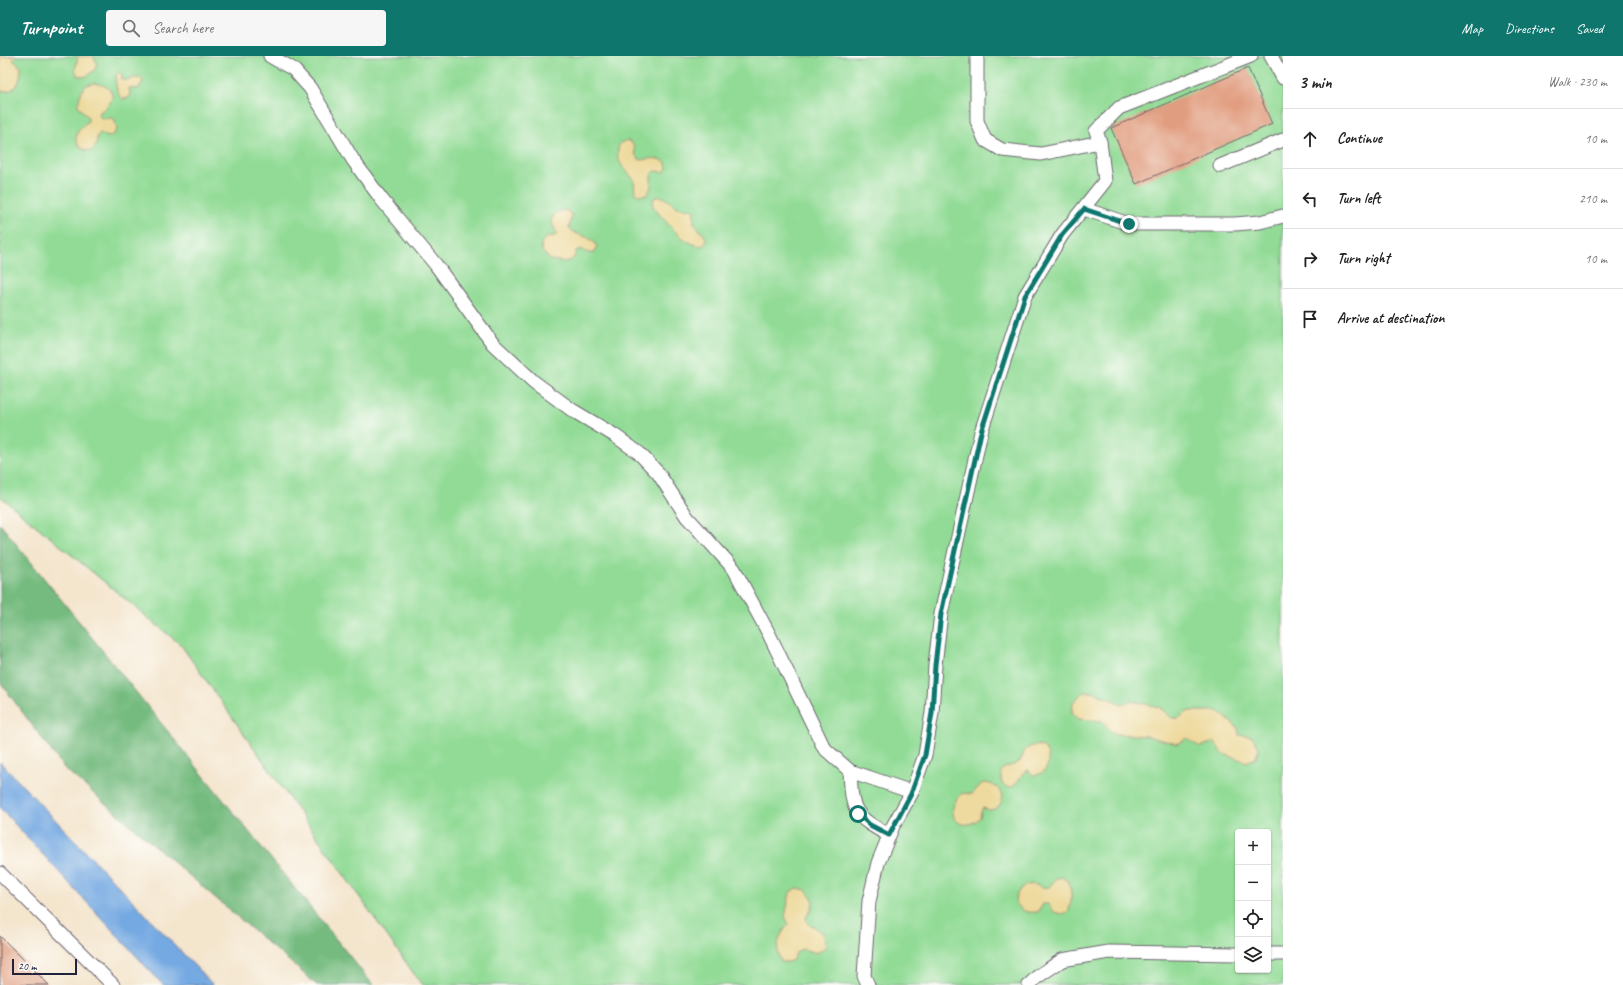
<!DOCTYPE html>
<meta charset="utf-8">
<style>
:root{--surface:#fff;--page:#f6f6f6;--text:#222;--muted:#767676;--line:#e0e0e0;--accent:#0f766e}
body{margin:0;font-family:Caveat,sans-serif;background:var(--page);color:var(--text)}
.controls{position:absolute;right:12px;bottom:12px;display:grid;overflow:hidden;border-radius:4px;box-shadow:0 1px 3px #0004}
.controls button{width:36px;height:36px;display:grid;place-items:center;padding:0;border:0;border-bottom:1px solid var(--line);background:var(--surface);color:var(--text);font:20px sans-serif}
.scale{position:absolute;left:12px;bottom:10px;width:65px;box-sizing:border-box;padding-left:4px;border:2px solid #22223b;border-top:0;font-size:11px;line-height:14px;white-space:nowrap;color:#22223b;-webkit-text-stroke:3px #fdfcf7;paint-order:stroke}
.stop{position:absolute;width:12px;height:12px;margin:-9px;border:3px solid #0f766e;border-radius:50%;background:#fff}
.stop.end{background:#0f766e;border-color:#fff;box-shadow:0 1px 4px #0008}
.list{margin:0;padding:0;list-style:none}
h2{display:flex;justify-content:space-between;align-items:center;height:52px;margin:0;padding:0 16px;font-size:17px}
h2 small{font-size:13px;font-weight:400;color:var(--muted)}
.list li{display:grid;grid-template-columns:26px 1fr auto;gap:12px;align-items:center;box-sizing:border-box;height:60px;padding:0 16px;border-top:1px solid var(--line)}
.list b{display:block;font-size:15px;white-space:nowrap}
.list em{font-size:13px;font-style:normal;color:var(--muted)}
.icon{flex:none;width:22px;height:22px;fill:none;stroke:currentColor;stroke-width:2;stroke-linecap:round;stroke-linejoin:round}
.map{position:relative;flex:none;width:1283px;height:929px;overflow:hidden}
header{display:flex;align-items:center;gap:24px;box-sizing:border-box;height:56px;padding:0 20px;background:var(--accent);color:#fff}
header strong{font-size:19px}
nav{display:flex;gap:22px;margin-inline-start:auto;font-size:14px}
.search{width:280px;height:36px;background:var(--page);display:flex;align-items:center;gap:10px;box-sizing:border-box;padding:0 14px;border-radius:4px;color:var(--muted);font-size:15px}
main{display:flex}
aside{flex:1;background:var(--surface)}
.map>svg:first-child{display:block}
.green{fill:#92db96;stroke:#5a7e68;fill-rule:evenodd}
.forest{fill:#75bb7f;stroke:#4c6e5d}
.sand{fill:#eeda9e;stroke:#887e6c}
.water{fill:#75a9e2;stroke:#4c668e}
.building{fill:#e19d80}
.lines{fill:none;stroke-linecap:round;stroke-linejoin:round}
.service-casing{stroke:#6c666e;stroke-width:15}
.service{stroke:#fff;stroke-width:13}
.route{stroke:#0f766e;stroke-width:5}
</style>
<header>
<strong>Turnpoint</strong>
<div class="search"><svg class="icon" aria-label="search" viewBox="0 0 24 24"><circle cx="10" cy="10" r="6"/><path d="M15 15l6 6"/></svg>Search here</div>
<nav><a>Map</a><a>Directions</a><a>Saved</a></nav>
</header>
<main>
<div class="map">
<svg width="1283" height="929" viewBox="0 0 1283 929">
<rect width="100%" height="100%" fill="#fdfcf7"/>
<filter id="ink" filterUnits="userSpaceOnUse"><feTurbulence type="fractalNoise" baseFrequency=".025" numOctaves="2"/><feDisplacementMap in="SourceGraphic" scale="8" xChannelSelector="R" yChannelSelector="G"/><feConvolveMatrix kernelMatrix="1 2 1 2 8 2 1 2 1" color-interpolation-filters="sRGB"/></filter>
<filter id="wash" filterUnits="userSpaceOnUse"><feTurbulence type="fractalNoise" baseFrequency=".012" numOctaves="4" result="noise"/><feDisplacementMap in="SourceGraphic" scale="16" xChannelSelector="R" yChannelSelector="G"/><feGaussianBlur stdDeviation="0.9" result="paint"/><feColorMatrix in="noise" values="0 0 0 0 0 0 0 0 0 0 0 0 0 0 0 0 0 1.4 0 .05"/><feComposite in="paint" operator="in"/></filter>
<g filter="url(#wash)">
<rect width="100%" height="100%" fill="#f4e5cd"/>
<!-- green -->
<path class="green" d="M0,0H1283V929H422L181,589L0,440ZM1238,776H1268V914H1238Z"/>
<!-- forest -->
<polygon class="forest" points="0,468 373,929 317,929 64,712 0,626"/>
<!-- sand -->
<g class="sand">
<path d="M0,0H17L13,4L21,11C21,25 17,37 0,35Z"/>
<polygon points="78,0 93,0 97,7 95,14 85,21 78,20 75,14"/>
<path d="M119,16L122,19V24C129,25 133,21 140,22L143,25L140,31L136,33L129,32L130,39L129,42L123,43C116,38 115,27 116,19Z"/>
<path d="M94,27C117,30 117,45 100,56L99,60L102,63L111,62L114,63L117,72L114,78L108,81L100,77L97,80V87L92,95C80,95 71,85 79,74C81,71 85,68 88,65V61L78,50C80,38 81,29 94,27Z"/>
<path d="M628,84L634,89L635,98L640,104C650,103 658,100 666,107L667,112L664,116L655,115L651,119V131L647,139H639L635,137L634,123C623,112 613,103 620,87Z"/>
<path d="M660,140C667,142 670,147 676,150C682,154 688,150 694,155V167L707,183L705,188L701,190C681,187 667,166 654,152L652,147L654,142Z"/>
<path d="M566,154L572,159L569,172C577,181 593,179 597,191L593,197H588L581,193L576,195C574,210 561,205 550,204L542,195L541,187L547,181L554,180L557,178L551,165C554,157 557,155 566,154Z"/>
<polygon points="1084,636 1094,636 1122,648 1132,645 1159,651 1172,662 1178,662 1189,655 1218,655 1238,672 1239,679 1251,680 1259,691 1256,702 1247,706 1223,698 1214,686 1200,691 1187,682 1177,688 1147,680 1113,678 1102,665 1079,663 1072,658 1073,646"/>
<path d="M1037,689L1044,691C1052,702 1049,719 1033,719L1028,714C1019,716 1017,737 1005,730C1002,729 1001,725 1001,722C998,708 1014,712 1020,705C1026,695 1022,692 1037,689Z"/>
<path d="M983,727C993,727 998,731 1003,739L1001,747L996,753L989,754L983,752L981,755L980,762C958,781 941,753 963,737L972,738C976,735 978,730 983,727Z"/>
<path d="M1061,821L1067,824C1072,834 1073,846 1068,856L1061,858L1054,856L1048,848H1043L1038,856C1025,857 1023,856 1015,846C1016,835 1024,826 1036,829C1042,830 1040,833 1048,832L1056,823Z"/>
<path d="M796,832L806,834L813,843L812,853L806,861L808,868C819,873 828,877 825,892L817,897L802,893L796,897L793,904L788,906H782C772,895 780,877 789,868L785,861L790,836Z"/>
</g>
<!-- water -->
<polygon class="water" points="0,706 213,929 163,929 0,752"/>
<g id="blocks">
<!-- building -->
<g class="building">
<polygon points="1248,12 1272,68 1136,128 1111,72"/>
<polygon points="0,880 49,929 0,929"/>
</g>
</g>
</g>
<g filter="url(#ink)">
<use href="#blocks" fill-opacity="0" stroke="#6c666e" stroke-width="1"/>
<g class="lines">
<defs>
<g id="service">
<polyline points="270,0 293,13 310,32 353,104 382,144 436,209 493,288 534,326 572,354 614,379 639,397 658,417 687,461 734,513 769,578 824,692 850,715 912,736"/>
<polyline points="1271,0 1283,22"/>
<polyline points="1100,86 1096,75 1119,52 1251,0"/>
<polyline points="1220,110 1283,84"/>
<polyline points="1084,153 1129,168 1235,168 1260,166 1283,160"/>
<path d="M850,715C852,755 853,760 889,779"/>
<polyline points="0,817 113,929"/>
<polyline points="1268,898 1283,898"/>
<polyline points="868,929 864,920 869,845 878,807 893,770 911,738 925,699 932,657 935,609 941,558 981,376 1025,240 1062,179 1105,125 1100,86 1041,98 1002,94 985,84 977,65 977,0"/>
<polyline points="1029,929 1037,921 1062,904 1109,896 1238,898"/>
</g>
</defs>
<!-- service casing -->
<use href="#service" class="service-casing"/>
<!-- service -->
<use href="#service" class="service"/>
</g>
</g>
<g class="lines" filter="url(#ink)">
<!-- route -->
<polyline class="route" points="858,758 870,769 889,779 911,738 925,699 932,657 935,609 941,558 981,376 1025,240 1062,179 1084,153 1129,168"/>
</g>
</svg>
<div class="controls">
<button>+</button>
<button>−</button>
<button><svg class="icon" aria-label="locate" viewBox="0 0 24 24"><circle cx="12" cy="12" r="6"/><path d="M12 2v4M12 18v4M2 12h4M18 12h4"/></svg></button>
<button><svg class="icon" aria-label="layers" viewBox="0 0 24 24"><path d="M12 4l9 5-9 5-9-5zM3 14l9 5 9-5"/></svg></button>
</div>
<div class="scale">20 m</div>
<div class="stop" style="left:858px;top:758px"></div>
<div class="stop end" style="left:1129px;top:168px"></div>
</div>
<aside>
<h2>3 min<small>Walk · 230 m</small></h2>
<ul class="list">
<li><svg class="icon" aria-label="ahead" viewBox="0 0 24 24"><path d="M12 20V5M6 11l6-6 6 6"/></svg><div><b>Continue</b></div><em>10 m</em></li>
<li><svg class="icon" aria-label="left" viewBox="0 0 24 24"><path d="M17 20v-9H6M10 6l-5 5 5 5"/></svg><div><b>Turn left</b></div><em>210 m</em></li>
<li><svg class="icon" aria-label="right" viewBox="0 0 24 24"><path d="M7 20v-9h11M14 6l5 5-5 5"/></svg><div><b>Turn right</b></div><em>10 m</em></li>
<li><svg class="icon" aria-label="arrive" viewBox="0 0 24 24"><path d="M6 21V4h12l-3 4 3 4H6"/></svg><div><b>Arrive at destination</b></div></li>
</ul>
</aside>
</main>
